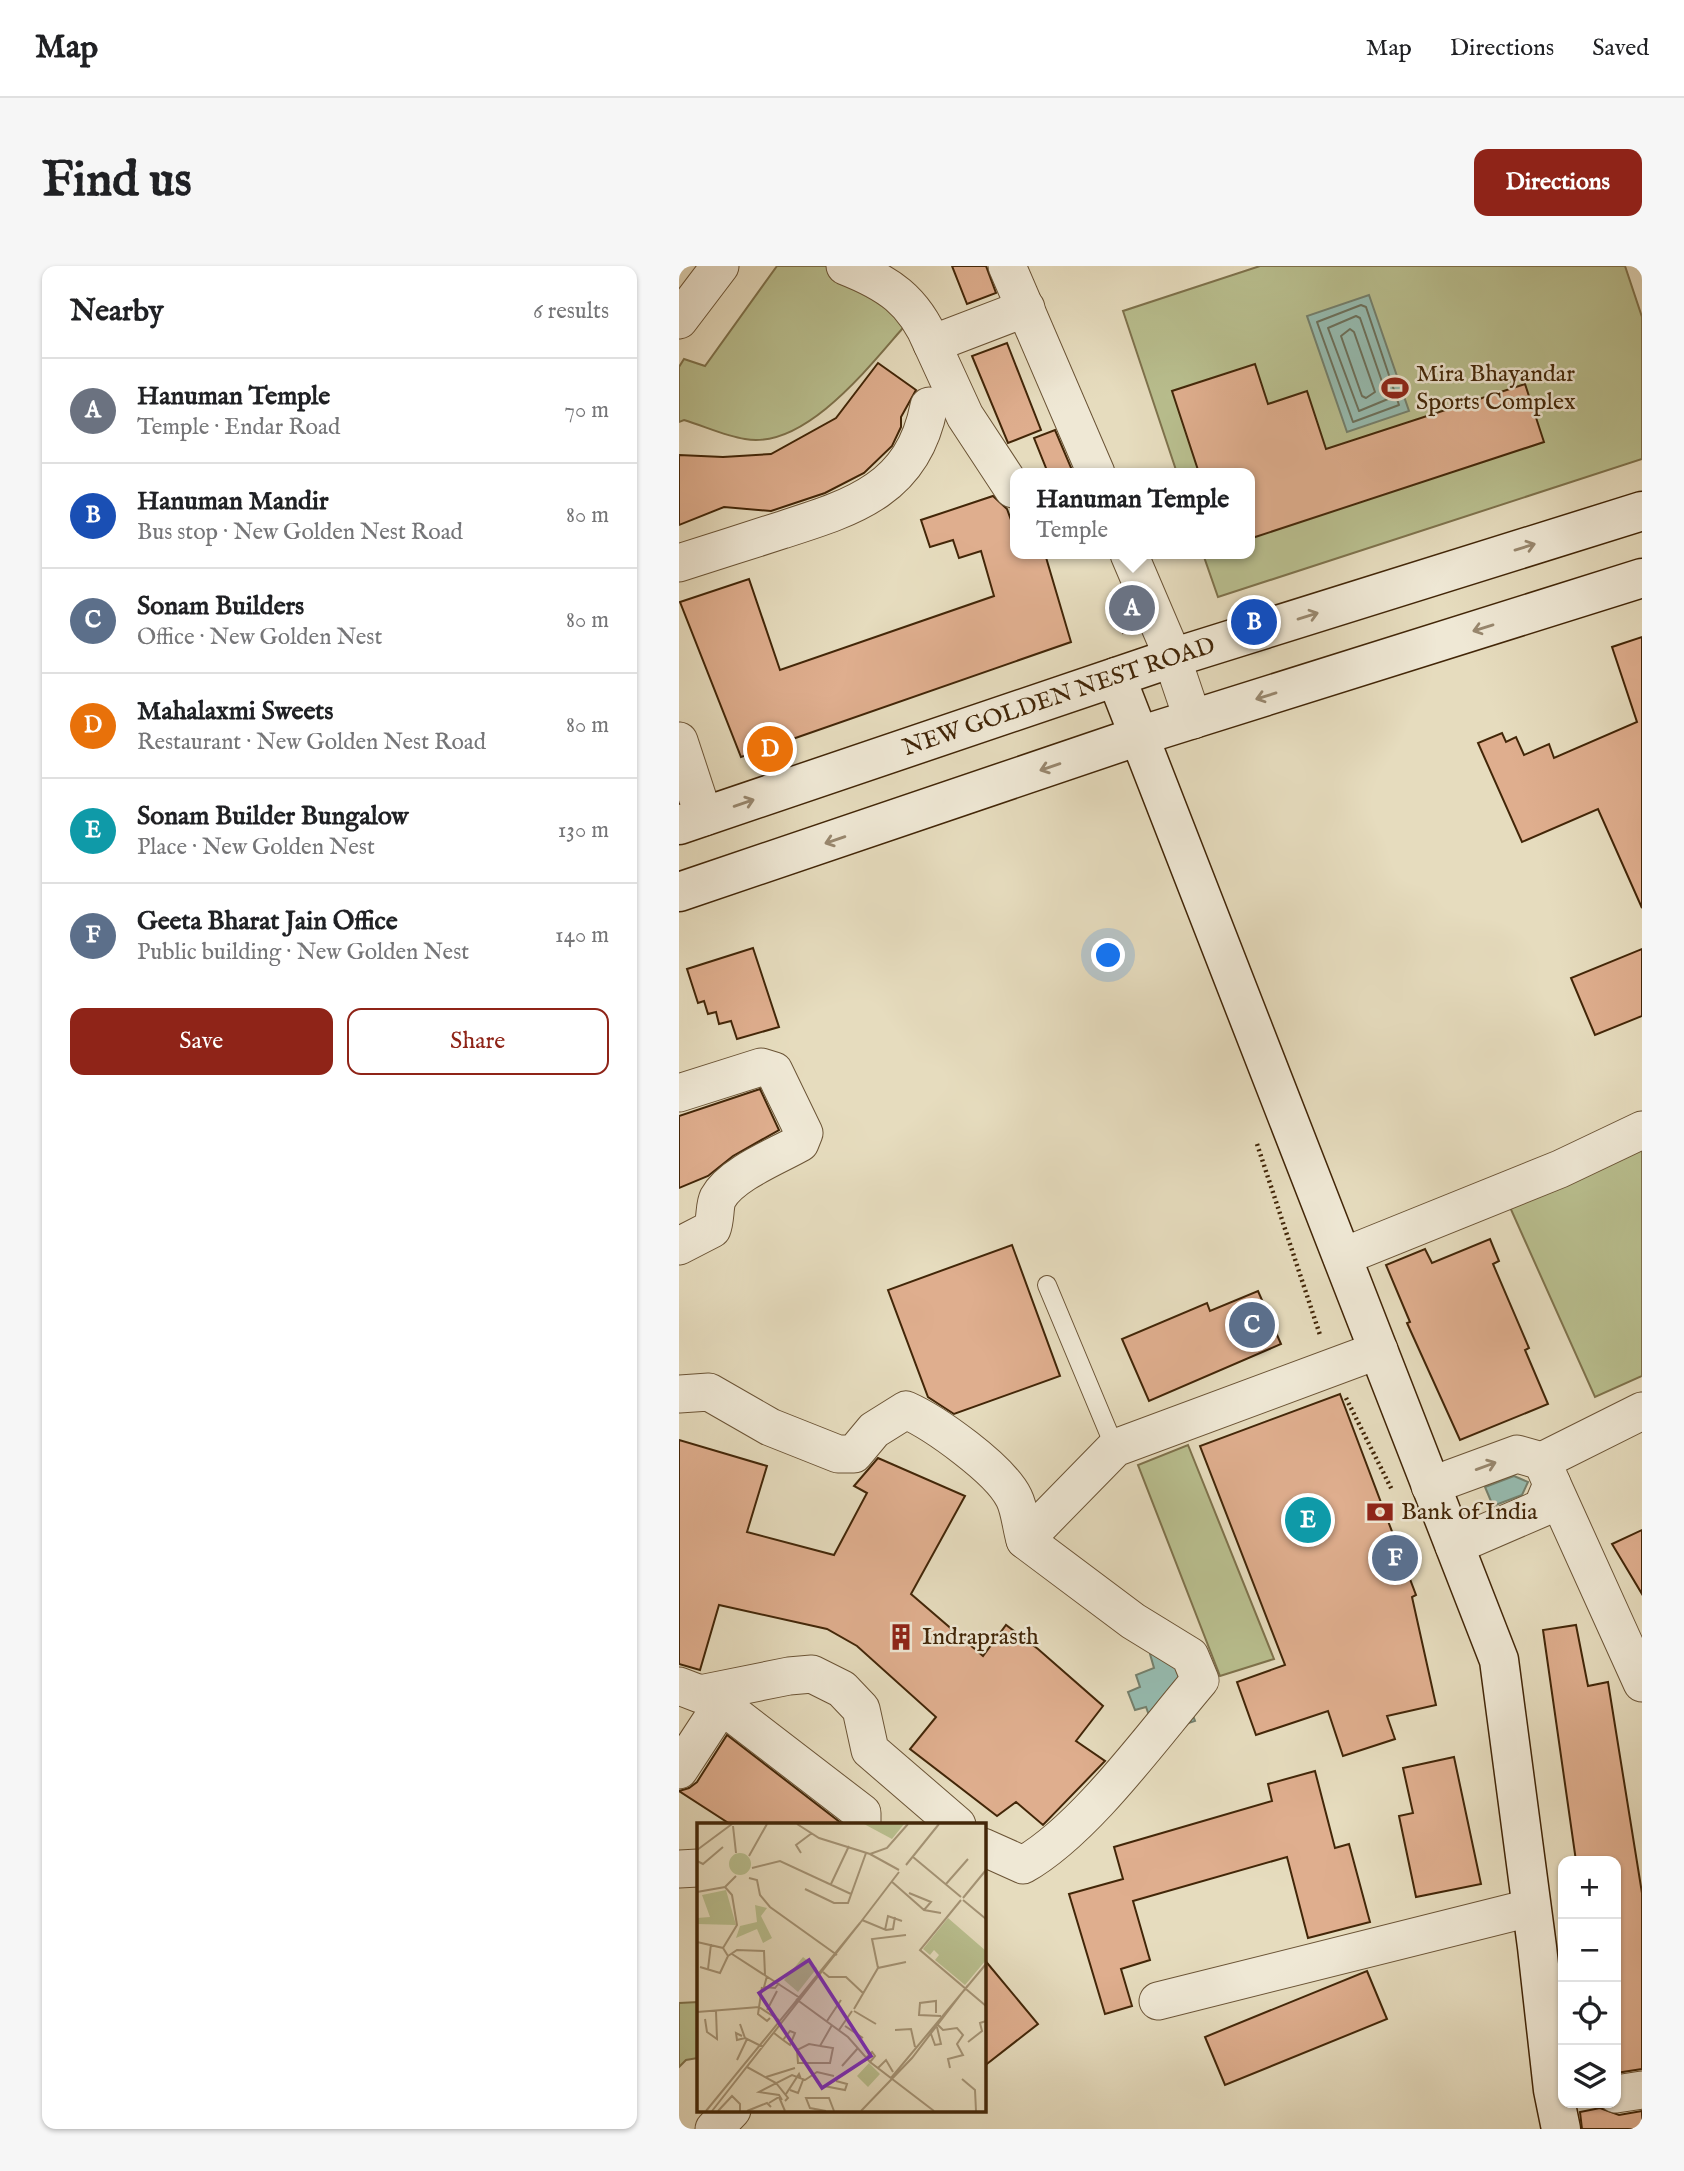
<!DOCTYPE html>
<meta charset="utf-8">
<style>
:root{--surface:#fff;--page:#f6f6f6;--text:#202124;--muted:#757577;--line:#e0e0e0;--accent:#8f2418}
body{margin:0;font-family:"IM FELL English",serif;background:var(--page);color:var(--text)}
.controls{position:absolute;right:21px;bottom:21px;display:grid;overflow:hidden;border-radius:14px;box-shadow:0 2px 5px #0004}
.controls button{width:63px;height:63px;display:grid;place-items:center;padding:0;border:0;border-bottom:2px solid var(--line);background:var(--surface);color:var(--text);font:35px sans-serif}
.you{position:absolute;left:430px;top:690px;width:24px;height:24px;margin:-18px;border:5px solid #fff;border-radius:50%;background:#1a73e8;box-shadow:0 0 0 10px #1a73e833}
.badge{display:grid;place-items:center;width:46px;height:46px;border-radius:50%;background:var(--accent);color:#fff;font-size:23px;font-weight:700}
.pin{position:absolute;translate:-50% -50%;border:4px solid #fff;box-shadow:0 2px 7px #0006}
.popup{position:absolute;left:331px;top:202px;width:245px;height:91px;box-sizing:border-box;display:grid;place-content:center;border-radius:14px;background:var(--surface);filter:drop-shadow(0 2px 5px #0005);font-size:23px;white-space:nowrap;color:var(--muted)}
.popup b{font-size:26px;color:var(--text)}
.popup::after{content:'';position:absolute;left:50%;top:100%;margin-left:-14px;border:14px solid transparent;border-top-color:var(--surface)}
.list{margin:0;padding:0;list-style:none}
h2{display:flex;justify-content:space-between;align-items:center;height:91px;margin:0;padding:0 28px;font-size:30px}
h2 small{font-size:23px;font-weight:400;color:var(--muted)}
.list li{display:grid;grid-template-columns:46px 1fr auto;gap:21px;align-items:center;box-sizing:border-box;height:105px;padding:0 28px;border-top:2px solid var(--line)}
.list b{display:block;font-size:26px;white-space:nowrap}
.list p{margin:0;font-size:23px;white-space:nowrap;color:var(--muted)}
.list em{font-size:23px;font-style:normal;color:var(--muted)}
.actions{display:flex;gap:14px;padding:21px 28px}
.actions a{flex:1;padding:16px 0;border:2px solid var(--accent);border-radius:14px;text-align:center;font-size:24px;color:var(--accent)}
.actions .main{background:var(--accent);color:#fff}
.icon{flex:none;width:38px;height:38px;fill:none;stroke:currentColor;stroke-width:2;stroke-linecap:round;stroke-linejoin:round}
.map{position:relative;flex:none;width:963px;height:1863px;overflow:hidden;border-radius:14px}
header{display:flex;align-items:center;gap:42px;box-sizing:border-box;height:98px;padding:0 35px;background:var(--surface);border-bottom:2px solid var(--line)}
header strong{font-size:33px}
nav{display:flex;gap:38px;margin-inline-start:auto;font-size:24px}
.intro{display:flex;align-items:center;justify-content:space-between;box-sizing:border-box;height:168px;padding:0 42px}
h1{margin:0;font-size:49px}
.button{padding:18px 32px;border-radius:14px;background:var(--accent);color:#fff;font-size:24px;font-weight:700}
main{display:flex;gap:42px;padding:0 42px}
aside{flex:1;background:var(--surface);border-radius:14px;box-shadow:0 2px 5px #0004}
.map>svg:first-child{display:block}
.green{fill:#b9bf8f;stroke:#7e724c;stroke-width:2}
.water{fill:#96bcb1;stroke:#74806d;stroke-width:2}
.lines{fill:none;stroke-linecap:round;stroke-linejoin:round}
.shore{stroke:#6c715c;stroke-width:2}
.building{fill:#dfae8e;stroke:#422608;stroke-width:2}
.lane-casing{stroke:#6b5436;stroke-width:20}
.street-casing{stroke:#6b5436;stroke-width:39}
.secondary-casing{stroke:#422608;stroke-width:41}
.path{stroke:#422608;stroke-width:4.5;stroke-dasharray:2 3.5;stroke-linecap:butt}
.lane{stroke:#efe8d5;stroke-width:18}
.street{stroke:#efe8d5;stroke-width:37}
.secondary{stroke:#efe8d5;stroke-width:38}
.oneway{stroke:#98876e}
.labels{text-anchor:middle;dominant-baseline:central;stroke-width:5;stroke-linejoin:round;paint-order:stroke}
.poi-label{font-size:24px;fill:#422608;stroke:#efe8d5;text-anchor:start}
.street-label{font-size:24px;fill:#422608;stroke:#efe8d5}
.inset-road{fill:none;stroke:#a49375;stroke-width:2}
.view{fill:#7b2cbf;fill-opacity:0.15;stroke:#7b2cbf;stroke-width:3.5}
.inset-edge{fill:none;stroke:#422608;stroke-width:3.5}
</style>
<header>
<strong>Map</strong>
<nav><a>Map</a><a>Directions</a><a>Saved</a></nav>
</header>
<div class="intro"><h1>Find us</h1><a class="button">Directions</a></div>
<main>
<aside>
<h2>Nearby<small>6 results</small></h2>
<ul class="list">
<li><span class="badge" style="background:#6b7280">A</span><div><b>Hanuman Temple</b><p>Temple · Endar Road</p></div><em>70 m</em></li>
<li><span class="badge" style="background:#1a4fb4">B</span><div><b>Hanuman Mandir</b><p>Bus stop · New Golden Nest Road</p></div><em>80 m</em></li>
<li><span class="badge" style="background:#5c6f8a">C</span><div><b>Sonam Builders</b><p>Office · New Golden Nest</p></div><em>80 m</em></li>
<li><span class="badge" style="background:#e8710a">D</span><div><b>Mahalaxmi Sweets</b><p>Restaurant · New Golden Nest Road</p></div><em>80 m</em></li>
<li><span class="badge" style="background:#0f9aa8">E</span><div><b>Sonam Builder Bungalow</b><p>Place · New Golden Nest</p></div><em>130 m</em></li>
<li><span class="badge" style="background:#5c6f8a">F</span><div><b>Geeta Bharat Jain Office</b><p>Public building · New Golden Nest</p></div><em>140 m</em></li>
</ul>
<div class="actions"><a class="main">Save</a><a>Share</a></div>
</aside>
<div class="map">
<svg width="963" height="1863" viewBox="0 0 963 1863">
<rect width="100%" height="100%" fill="#e6dcbe"/>
<filter id="stains"><feTurbulence type="fractalNoise" baseFrequency=".00286" numOctaves="4"/><feColorMatrix values="0 0 0 0 .2 0 0 0 0 .09 0 0 0 0 .02 0 0 0 .5 -.17"/></filter>
<radialGradient id="worn" r=".72"><stop offset=".6" stop-color="#630" stop-opacity="0"/><stop offset="1" stop-color="#630" stop-opacity=".3"/></radialGradient>
<!-- green -->
<g class="green">
<path d="M98,0H176L235,55L223,63C189,102 125,184 66,173C46,170 25,160 5,154L0,156V101L5,93L26,100Z"/>
<polygon points="581,0 946,0 963,51 963,193 539,331 524,288 570,288 570,207 498,207 444,45"/>
<polygon points="963,882 963,1110 916,1131 830,939"/>
<polygon points="509,1179 595,1393 541,1410 459,1199"/>
<polygon points="19,1736 19,1792 7,1794 0,1801 0,1737"/>
</g>
<!-- water -->
<g class="water">
<polygon points="690,29 730,145 668,166 628,50"/>
<polygon points="835,1210 849,1216 843,1229 814,1240 806,1221"/>
<polygon points="489,1381 516,1455 498,1461 471,1452 467,1441 456,1444 449,1426 461,1421 457,1409 475,1402 471,1388"/>
</g>
<g class="lines">
<!-- shore -->
<g class="shore">
<polygon points="682,39 687,41 720,139 674,156 638,56"/>
<polygon points="677,50 681,52 709,133 680,145 649,62"/>
<polygon points="671,63 675,66 696,126 687,132 683,130 662,70"/>
</g>
</g>
<!-- building -->
<g class="building">
<polygon points="273,0 307,0 317,27 288,38"/>
<polygon points="328,77 362,164 329,177 293,90"/>
<polygon points="199,97 237,124 222,151 222,161 213,180 185,207 146,227 92,245 45,241 0,259 0,189 44,191 92,188 157,152"/>
<polygon points="576,98 589,138 628,125 647,183 846,118 865,176 570,273 570,207 520,207 493,125"/>
<polygon points="376,164 393,204 383,207 369,207 355,172"/>
<polygon points="314,230 328,243 336,265 336,288 366,288 392,376 62,491 1,336 70,313 101,404 315,330 302,285 280,292 274,274 251,281 242,254"/>
<polygon points="442,323 459,362 444,367 433,326"/>
<polygon points="963,371 963,642 919,543 843,576 799,477 823,467 827,476 837,471 845,489 870,478 875,492 958,456 933,381"/>
<polygon points="74,682 100,761 58,773 52,755 40,758 37,746 29,748 25,735 19,737 8,703"/>
<polygon points="963,683 963,750 916,769 892,712"/>
<polygon points="81,823 100,864 54,890 29,910 0,922 0,850"/>
<polygon points="811,973 820,995 814,998 850,1082 846,1084 869,1138 781,1174 728,1057 731,1056 707,999 746,983 753,997"/>
<polygon points="333,979 381,1110 275,1148 249,1131 209,1024"/>
<polygon points="579,1025 602,1078 470,1135 443,1073 528,1037 531,1045"/>
<polygon points="661,1128 737,1329 733,1331 757,1439 708,1450 716,1473 664,1490 649,1445 577,1469 558,1416 606,1399 521,1180"/>
<polygon points="0,1174 88,1200 68,1266 155,1289 188,1227 175,1220 199,1192 286,1230 232,1328 304,1390 327,1359 359,1383 424,1440 397,1475 426,1495 364,1559 337,1536 318,1550 231,1483 257,1451 178,1380 148,1363 40,1339 21,1404 0,1398"/>
<polygon points="963,1264 963,1328 933,1278"/>
<polygon points="897,1359 909,1420 929,1416 963,1627 963,1803 937,1807 937,1595 897,1595 864,1364"/>
<polygon points="48,1469 162,1557 162,1558 51,1558 0,1525 10,1522 18,1516"/>
<polygon points="775,1491 802,1618 737,1631 720,1550 734,1547 724,1502"/>
<polygon points="636,1505 656,1582 670,1578 691,1656 629,1672 608,1591 454,1635 471,1694 442,1703 453,1740 426,1748 390,1628 444,1613 435,1581 593,1535 589,1518"/>
<polygon points="304,1692 359,1758 304,1801"/>
<polygon points="688,1705 708,1753 546,1819 526,1771"/>
<polygon points="921,1842 940,1849 963,1845 963,1863 903,1863 901,1846"/>
</g>
<g class="lines">
<defs>
<polyline id="lane" points="368,1019 436,1182"/>
<g id="street">
<path d="M166,0C209,17 235,34 253,78L347,42"/>
<polyline points="328,0 417,207"/>
<polyline points="0,54 41,0"/>
<polyline points="253,78 286,150 334,223"/>
<polyline points="450,288 488,377 514,454"/>
<path d="M0,297C34,286 69,275 103,264C175,241 234,223 250,140"/>
<polyline points="0,475 25,551"/>
<path d="M0,827L82,801L95,805L125,867L121,877C98,890 52,908 39,932C35,940 37,953 33,963L0,980"/>
<polyline points="663,991 881,903 963,864"/>
<path d="M0,1128L30,1126L91,1161L159,1188H175L195,1164L227,1144C256,1157 321,1203 335,1232C341,1244 342,1261 346,1274L436,1182L700,1084"/>
<polyline points="873,1218 963,1417"/>
<polyline points="751,1220 838,1188 863,1195 963,1145"/>
<polyline points="775,1280 863,1242 873,1218 866,1202"/>
<polyline points="0,1420 21,1428 110,1410 133,1408 163,1423 182,1443 191,1484 278,1559"/>
<polyline points="0,1504 34,1452 49,1444 183,1547 183,1559"/>
<path d="M304,1581L344,1599C406,1564 474,1469 521,1414L511,1390L454,1355L346,1274"/>
<polyline points="0,1603 19,1602"/>
<polyline points="479,1735 851,1642"/>
<polyline points="937,1828 963,1824"/>
<polyline points="35,1863 53,1844"/>
</g>
<g id="secondary">
<polyline points="437,411 820,1394 858,1681 874,1824 882,1863"/>
<path id="s1" d="M0,559L493,392L963,245"/>
<polyline points="0,626 460,470 963,312"/>
</g>
</defs>
<!-- lane casing -->
<use href="#lane" class="lane-casing"/>
<!-- street casing -->
<use href="#street" class="street-casing"/>
<!-- secondary casing -->
<use href="#secondary" class="secondary-casing"/>
<!-- path -->
<g class="path">
<polyline points="578,878 641,1069"/>
<polyline points="667,1132 713,1224"/>
</g>
<!-- lane -->
<use href="#lane" class="lane"/>
<!-- street -->
<use href="#street" class="street"/>
<!-- secondary -->
<use href="#secondary" class="secondary"/>
</g>
<!-- one-way arrows -->
<defs><path id="oneway-shaft" d="M-6 0H5M1.5-3L5.5 0L1.5 3" fill="none" stroke-width="1.6" stroke-linecap="round" stroke-linejoin="round" transform="scale(1.75)"/></defs>
<g class="oneway">
<use href="#oneway-shaft" transform="translate(846 281) rotate(-17)"/>
<use href="#oneway-shaft" transform="translate(629 350) rotate(-17)"/>
<use href="#oneway-shaft" transform="translate(804 362) rotate(163)"/>
<use href="#oneway-shaft" transform="translate(587 430) rotate(163)"/>
<use href="#oneway-shaft" transform="translate(371 501) rotate(161)"/>
<use href="#oneway-shaft" transform="translate(65 537) rotate(-19)"/>
<use href="#oneway-shaft" transform="translate(156 574) rotate(161)"/>
<use href="#oneway-shaft" transform="translate(807 1200) rotate(-20)"/>
</g>
<!-- icons -->
<defs>
<symbol id="stadium-bare" viewBox="-9 -9 18 18"><path d="M0-5a6.5 5 0 1 0 0 10a6.5 5 0 1 0 0-10ZM-3.5-1.8h7v3.6h-7Z" fill="#8f2418" stroke="#efe8d5" stroke-width="2.5" paint-order="stroke"/></symbol>
<symbol id="bank-bare" viewBox="-9 -9 18 18"><path d="M-6-4H6V4H-6ZM0-2.3a2.3 2.3 0 1 0 0 4.6a2.3 2.3 0 1 0 0-4.6Z" fill="#8f2418" stroke="#efe8d5" stroke-width="2.5" paint-order="stroke"/></symbol>
<symbol id="building-bare" viewBox="-9 -9 18 18"><path d="M-4-6H4V6H1V3H-1V6H-4ZM-2.5-4.3h1.7v1.8h-1.7ZM.8-4.3h1.7v1.8H.8ZM-2.5-1h1.7V.8h-1.7ZM.8-1h1.7V.8H.8Z" fill="#8f2418" stroke="#efe8d5" stroke-width="2.5" paint-order="stroke"/></symbol>
</defs>
<g fill-rule="evenodd">
<use href="#stadium-bare" x="697" y="103" width="38" height="38"/>
<use href="#bank-bare" x="682" y="1227" width="38" height="38"/>
<use href="#building-bare" x="203" y="1352" width="38" height="38"/>
</g>
<g class="labels">
<!-- poi labels -->
<g class="poi-label">
<text x="737" y="108">Mira Bhayandar<tspan x="737" dy="28">Sports Complex</tspan></text>
<text x="722" y="1246">Bank of India</text>
<text x="243" y="1371">Indraprasth</text>
</g>
<!-- street labels -->
<g class="street-label">
<text stroke="none"><textPath href="#s1" startOffset="401">NEW GOLDEN NEST ROAD</textPath></text>
</g>
</g>
<!-- overview -->
<g transform="translate(18 1557)">
<rect width="289" height="289" fill="#e6dcbe"/>
<path d="M167,1H207L195,16ZM32 41a11 11 0 1 1 22 0a11 11 0 1 1-22 0ZM29,67L39,102L0,101V95L13,94L5,72ZM58,82L70,85L64,93L75,115L66,120L60,106L39,115L43,103L60,99ZM251,95L289,128V137L268,162L238,137L242,132L237,127L233,132L226,126ZM106,134L120,145L101,169L87,157ZM172,240L183,251L171,264L160,253Z" fill="#b9bf8f"/>
<path class="inset-road" d="M100,1L122,15L173,31L202,47M36,3L39,30M0,27L35,1M104,30L99,22L115,10M173,31L190,25L211,1M52,33L70,1M216,34L264,74M0,38L6,41L26,24M209,42L242,1M55,45L83,38L154,71M52,55L60,57L63,72L73,84L140,132M194,58L227,87L244,90M134,61L152,23M249,61L271,36M108,66L137,80H151L169,30M0,69L28,64L39,53M212,70L234,79L227,87M266,75L289,47M264,77L223,127L289,183M266,77L289,96M165,97L189,107L196,106L198,94M163,100L202,49M188,107L191,93L205,98M0,119L26,125L31,133M26,125L40,102L35,72L28,64M35,131L103,175M31,133L40,127L67,128L68,152M3,144L23,150L31,133M181,145L175,116L209,112M11,146L14,121M126,149L132,154H149L166,170M70,153L67,164L78,165L82,160M65,164L61,191L70,198L73,195M99,176L151,214L173,239L237,288M157,186L181,145L209,139M70,187L80,168M157,188L179,201M0,189L62,184L82,197M239,190V178L223,180L222,192L244,193M8,196L10,209L20,216L19,188M130,198L144,177M43,201L48,215L66,224M240,201L246,207L260,205L266,212L260,221L266,232L251,236L253,245M148,203L166,215M142,207L155,188M198,207L214,206L218,224M77,210L86,217L93,222L98,210L93,208L86,217M234,211L238,222L244,221L240,204M45,213L39,210L40,217L48,215M271,219L285,208L283,200L289,198M123,223L136,225L133,240H101L100,227L112,221L123,223L135,202M169,235L175,229L178,233L173,239M40,237L50,216M145,243L161,225M50,244L79,260L91,275L88,278M181,245L189,237L196,249M69,254L98,245M194,255L289,141M265,256L278,267L279,288M127,263L148,267L150,261L139,258M93,267L101,270L106,257M89,271L102,251L104,256M85,277L82,272L62,269L95,252L108,257L120,249L137,253M72,280L82,274L88,288M9,288L163,100L15,288M21,288L35,273L43,281V288M50,288L70,280L74,284M129,288L113,285L109,275H132L137,288M164,288L215,235L271,162"/>
<path class="view" d="M112,137L174,233L125,265L62,170Z"/>
<rect width="289" height="289" class="inset-edge"/>
</g>
<rect width="100%" height="100%" filter="url(#stains)"/>
<rect width="100%" height="100%" fill="url(#worn)"/>
</svg>
<div class="controls">
<button>+</button>
<button>−</button>
<button><svg class="icon" aria-label="locate" viewBox="0 0 24 24"><circle cx="12" cy="12" r="6"/><path d="M12 2v4M12 18v4M2 12h4M18 12h4"/></svg></button>
<button><svg class="icon" aria-label="layers" viewBox="0 0 24 24"><path d="M12 4l9 5-9 5-9-5zM3 14l9 5 9-5"/></svg></button>
</div>
<div class="you"></div>
<div class="pin badge" style="left:453px;top:342px;background:#6b7280">A</div>
<div class="popup"><b>Hanuman Temple</b>Temple</div>
<div class="pin badge" style="left:575px;top:356px;background:#1a4fb4">B</div>
<div class="pin badge" style="left:573px;top:1059px;background:#5c6f8a">C</div>
<div class="pin badge" style="left:91px;top:483px;background:#e8710a">D</div>
<div class="pin badge" style="left:629px;top:1254px;background:#0f9aa8">E</div>
<div class="pin badge" style="left:716px;top:1292px;background:#5c6f8a">F</div>
</div>
</main>
